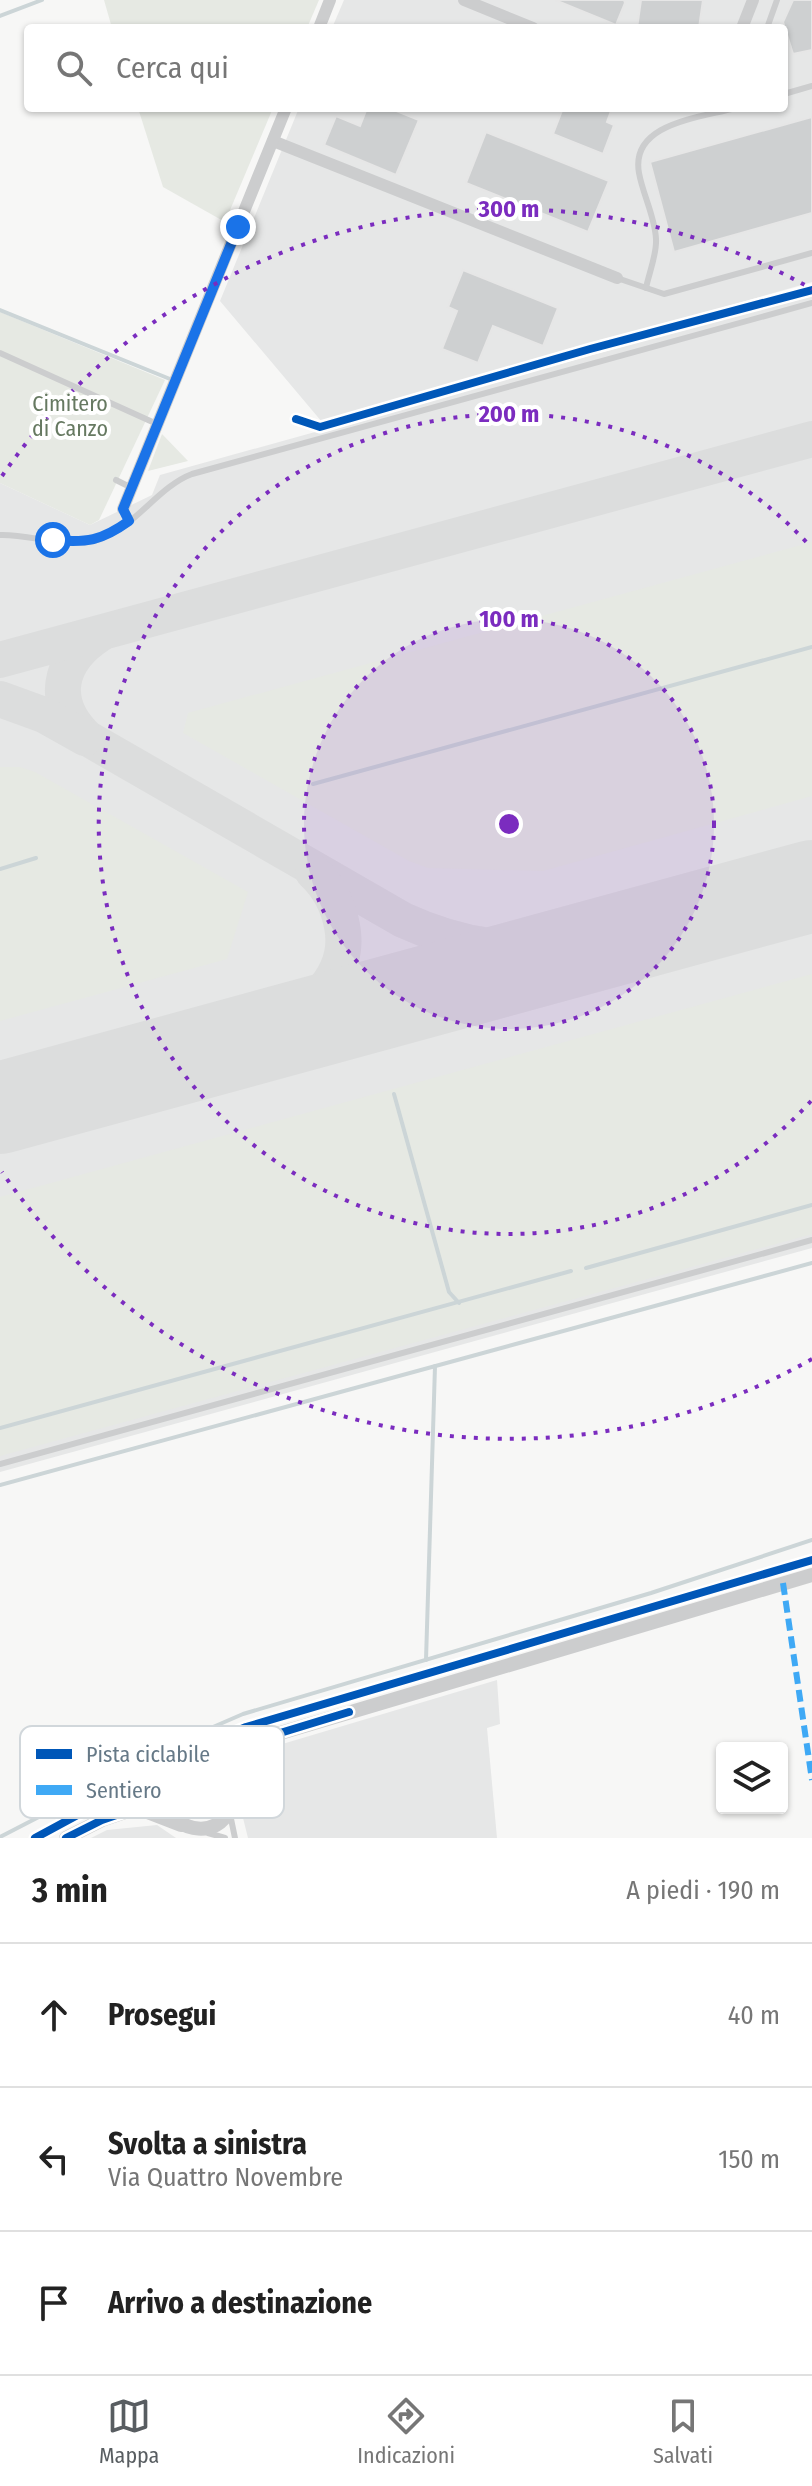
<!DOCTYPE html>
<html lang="it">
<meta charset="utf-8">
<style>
:root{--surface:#fff;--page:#f2f2f2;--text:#222;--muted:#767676;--line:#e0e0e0;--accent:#585d61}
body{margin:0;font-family:"Fira Sans Condensed",sans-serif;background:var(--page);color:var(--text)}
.controls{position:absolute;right:24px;bottom:24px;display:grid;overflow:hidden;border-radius:8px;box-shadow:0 2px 6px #0004}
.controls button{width:72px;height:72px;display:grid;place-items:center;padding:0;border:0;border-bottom:2px solid var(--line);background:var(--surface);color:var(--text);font:40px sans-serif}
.stop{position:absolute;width:24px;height:24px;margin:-18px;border:6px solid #1a73e8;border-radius:50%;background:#fff}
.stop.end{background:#1a73e8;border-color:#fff;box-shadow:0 2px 8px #0008}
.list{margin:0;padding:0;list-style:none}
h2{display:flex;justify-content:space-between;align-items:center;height:104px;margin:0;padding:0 32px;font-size:34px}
h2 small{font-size:26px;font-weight:400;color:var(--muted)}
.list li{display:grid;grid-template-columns:52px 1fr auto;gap:24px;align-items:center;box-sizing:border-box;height:144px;padding:0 32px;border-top:2px solid var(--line)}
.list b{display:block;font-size:30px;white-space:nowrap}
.list p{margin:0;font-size:26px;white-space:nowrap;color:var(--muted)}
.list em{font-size:26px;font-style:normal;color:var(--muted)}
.icon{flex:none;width:44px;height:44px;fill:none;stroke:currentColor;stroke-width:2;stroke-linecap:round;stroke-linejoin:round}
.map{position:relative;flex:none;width:812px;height:1838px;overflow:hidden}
.search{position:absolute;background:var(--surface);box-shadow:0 2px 6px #0004;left:24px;right:24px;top:24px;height:88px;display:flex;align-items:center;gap:20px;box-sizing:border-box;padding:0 28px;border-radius:8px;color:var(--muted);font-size:30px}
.sheet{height:536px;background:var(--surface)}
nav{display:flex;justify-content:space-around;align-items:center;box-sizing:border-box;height:112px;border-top:2px solid var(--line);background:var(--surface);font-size:22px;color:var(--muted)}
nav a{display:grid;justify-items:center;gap:4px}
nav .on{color:var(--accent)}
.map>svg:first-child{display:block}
.built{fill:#e6e7e7}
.green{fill:#e6e9e3}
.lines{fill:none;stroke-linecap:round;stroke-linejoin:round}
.stream{stroke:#ccd5d7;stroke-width:4}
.taxiway{stroke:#dcdddd;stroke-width:36}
.runway{stroke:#dcdddd;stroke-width:92}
.building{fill:#ced0d1;stroke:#e6e6e6;stroke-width:2}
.service{stroke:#cccdce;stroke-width:6}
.minor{stroke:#cccdce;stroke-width:12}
.tertiary{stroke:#cccdce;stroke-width:14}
.quiet{stroke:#3fa9f5;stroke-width:6;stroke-dasharray:12 6;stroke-linecap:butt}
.cycleway-casing{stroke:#fff;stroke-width:13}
.cycleway{stroke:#0057b8;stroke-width:8}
.route{stroke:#1a73e8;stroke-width:10}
.ring{fill:none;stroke:#7b2cbf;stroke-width:4;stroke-dasharray:4 8}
.labels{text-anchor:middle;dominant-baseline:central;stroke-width:8;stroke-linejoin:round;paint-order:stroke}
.park-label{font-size:22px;fill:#667961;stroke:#fff}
.key{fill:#fff;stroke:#d1d7db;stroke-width:2}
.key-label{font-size:22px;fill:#667987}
.centre{fill:#7b2cbf;stroke:#fff;stroke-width:4}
.ring-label{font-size:24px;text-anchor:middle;font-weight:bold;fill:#7b2cbf;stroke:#fff;stroke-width:8;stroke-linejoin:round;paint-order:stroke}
</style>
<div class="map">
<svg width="812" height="1838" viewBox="0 0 812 1838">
<rect width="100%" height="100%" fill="#f7f7f6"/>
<!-- built -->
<g class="built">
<polygon points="344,0 812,0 812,282 322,422 220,301 299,108 784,108 784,28 332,28"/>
<polygon points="812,294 812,1248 0,1472 0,483 90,525 152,495 160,475"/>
<polygon points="497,1680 500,1724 487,1728 497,1838 248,1838 243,1818 245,1782 279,1745"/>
<polygon points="157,1825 176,1838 91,1838 107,1830"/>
</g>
<!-- green -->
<g class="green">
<polygon points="104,0 319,0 307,28 112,28"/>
<polygon points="138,108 273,108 225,222 163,187"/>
<polygon points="0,312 165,380 99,520 90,525 0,483"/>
<polygon points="162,434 188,461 148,471"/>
<polygon points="812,542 812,796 543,871 428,868 409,861 183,733 188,713"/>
<polygon points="0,767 20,767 35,772 248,892 227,959 0,1021"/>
<polygon points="812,974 812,1234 0,1456 0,1197"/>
</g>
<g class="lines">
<!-- stream -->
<g class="stream">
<polyline points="0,16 42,0"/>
<polyline points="0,310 170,379"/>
<polyline points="313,784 812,647"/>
<polyline points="0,869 36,858"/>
<polyline points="394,1094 449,1292 459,1303"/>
<polyline points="586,1268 812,1205"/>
<polyline points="0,1428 571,1271"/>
<polyline points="0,1485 812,1263"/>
<polyline points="426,1660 435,1366"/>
<polyline points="0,1837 213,1727 243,1714 651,1593 812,1540"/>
</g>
<!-- taxiway -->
<g class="taxiway">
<path d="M100,634C58,661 49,702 87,738L403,920C466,949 513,951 581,949"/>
<polyline points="0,660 812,439"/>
<polyline points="0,699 44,715 85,738"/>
<path d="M258,1037C300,1013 353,983 342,926C338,904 329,887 313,872"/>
</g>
<!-- runway -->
<polyline class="runway" points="0,1108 812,886"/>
</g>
<!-- building -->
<g class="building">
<polygon points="555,0 624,0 625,3 616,25"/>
<polygon points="641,0 703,0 699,28 637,28"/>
<polygon points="793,0 812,0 812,50 793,54 783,22"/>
<polygon points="367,108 389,108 419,120 396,175 324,145 336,116 360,126"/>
<polygon points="563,108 612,108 607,122 614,125 603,154 553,134"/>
<polygon points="812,117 812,213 674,252 650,162"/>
<polygon points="486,132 609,181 588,232 466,183"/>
<polygon points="463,270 558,308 543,346 493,326 478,363 442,349 457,311 448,307"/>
</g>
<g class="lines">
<!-- service -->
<g class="service">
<polyline points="767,28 777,0"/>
<polyline points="784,94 812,86"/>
<polyline points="617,278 664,294 812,253"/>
<path d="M646,288C649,273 657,254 656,239C655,217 643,195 639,173C630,123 700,118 735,108"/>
<polyline points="0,353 157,424"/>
<polyline points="116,480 132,488"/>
<path d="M0,535C30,534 63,548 94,541C133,531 157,487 192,474L812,303"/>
<polyline points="0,1464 812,1240"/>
<polyline points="230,1814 235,1838"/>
<polyline points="208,1833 225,1838"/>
</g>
<!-- minor -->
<g class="minor">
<polyline points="464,0 533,28"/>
<polyline points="319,28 330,0"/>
<polyline points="742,28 753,0"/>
<polyline points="273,141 617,278"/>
<polyline points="123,509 286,108"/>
</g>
<!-- tertiary -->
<g class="tertiary">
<path d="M178,1784L172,1802L179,1822C204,1838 236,1824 229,1792L216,1776L197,1773"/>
<polyline points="231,1796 235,1773 247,1752"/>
<polyline points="137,1808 181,1825"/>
<polyline points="66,1838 102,1820 137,1808 187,1776 231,1758 267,1737 812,1575"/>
</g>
<!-- quiet -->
<polyline class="quiet" points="783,1583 812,1780"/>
<defs>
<g id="cycleway">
<polyline points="296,419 320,427 590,349 812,290"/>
<polyline points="35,1838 220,1738 246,1727 812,1560"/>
<polyline points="66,1838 102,1820 137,1808 187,1776 231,1758 267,1737 349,1712"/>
</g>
</defs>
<!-- cycleway casing -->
<use href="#cycleway" class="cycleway-casing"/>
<!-- cycleway -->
<use href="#cycleway" class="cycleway"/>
</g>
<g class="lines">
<!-- route -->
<path class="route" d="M53,540C87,543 101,541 129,521L123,509L238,227"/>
</g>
<!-- distance rings -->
<circle cx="509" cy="824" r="205" fill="#7b2cbf" fill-opacity=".12"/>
<g class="ring">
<circle cx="509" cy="824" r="205"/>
<path d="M811 1101A410 410 0 1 1 811 547"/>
<path d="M812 1359A615 615 0 0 1 2 1172M2 476A615 615 0 0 1 812 289"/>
</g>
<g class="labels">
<!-- park labels -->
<g class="park-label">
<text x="70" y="403">Cimitero<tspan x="70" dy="25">di Canzo</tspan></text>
</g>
</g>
<!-- legend -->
<rect x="20" y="1726" width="264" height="92" rx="12" class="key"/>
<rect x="36" y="1749" width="36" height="10" fill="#0057b8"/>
<rect x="36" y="1785" width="36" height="10" fill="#3fa9f5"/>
<g class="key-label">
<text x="86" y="1762">Pista ciclabile</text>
<text x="86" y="1798">Sentiero</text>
</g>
<circle cx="509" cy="824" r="12" class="centre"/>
<g class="ring-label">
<text x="509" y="217">300 m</text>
<text x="509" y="422">200 m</text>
<text x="509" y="627">100 m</text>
</g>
</svg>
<div class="controls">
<button><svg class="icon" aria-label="layers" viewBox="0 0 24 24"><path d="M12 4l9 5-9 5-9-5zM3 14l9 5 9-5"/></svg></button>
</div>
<div class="stop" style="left:53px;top:540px"></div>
<div class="stop end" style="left:238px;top:227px"></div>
<div class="search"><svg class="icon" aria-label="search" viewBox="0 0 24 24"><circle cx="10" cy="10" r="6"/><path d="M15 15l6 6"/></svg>Cerca qui</div>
</div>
<section class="sheet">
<h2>3 min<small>A piedi · 190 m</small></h2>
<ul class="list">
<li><svg class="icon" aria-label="ahead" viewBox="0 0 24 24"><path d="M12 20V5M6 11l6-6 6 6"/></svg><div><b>Prosegui</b></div><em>40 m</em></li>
<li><svg class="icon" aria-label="left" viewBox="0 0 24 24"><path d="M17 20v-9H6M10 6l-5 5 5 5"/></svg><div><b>Svolta a sinistra</b><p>Via Quattro Novembre</p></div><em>150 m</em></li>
<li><svg class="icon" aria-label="arrive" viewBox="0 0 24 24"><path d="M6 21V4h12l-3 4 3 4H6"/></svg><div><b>Arrivo a destinazione</b></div></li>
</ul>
</section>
<nav>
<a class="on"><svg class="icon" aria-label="map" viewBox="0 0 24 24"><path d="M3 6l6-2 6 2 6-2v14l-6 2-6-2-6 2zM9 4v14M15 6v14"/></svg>Mappa</a>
<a><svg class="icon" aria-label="directions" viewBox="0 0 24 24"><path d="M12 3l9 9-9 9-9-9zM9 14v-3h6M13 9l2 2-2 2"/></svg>Indicazioni</a>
<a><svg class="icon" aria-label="saved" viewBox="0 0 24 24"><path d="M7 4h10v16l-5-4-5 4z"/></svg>Salvati</a>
</nav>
